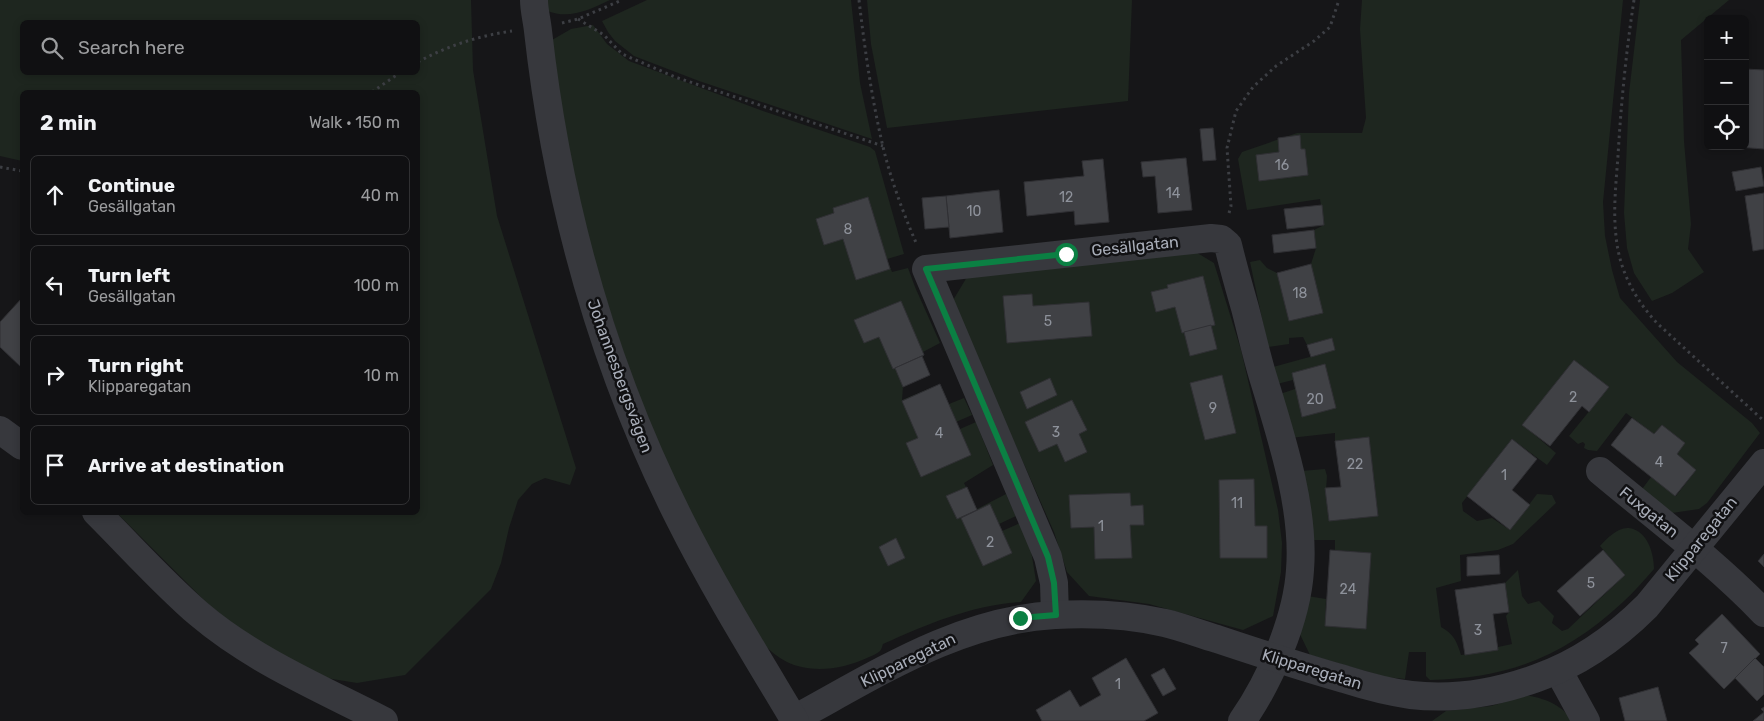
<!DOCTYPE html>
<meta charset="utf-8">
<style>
:root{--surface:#101012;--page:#19191b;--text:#f1f3f6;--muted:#9c9d9f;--line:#303032}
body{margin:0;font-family:Rubik,sans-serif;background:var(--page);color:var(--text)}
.controls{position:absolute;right:15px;top:15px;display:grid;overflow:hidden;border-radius:8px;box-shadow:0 2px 8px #0003}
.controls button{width:45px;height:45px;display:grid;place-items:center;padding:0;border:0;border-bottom:1px solid var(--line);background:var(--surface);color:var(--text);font:25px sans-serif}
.stop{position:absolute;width:15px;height:15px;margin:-11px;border:4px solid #0b8043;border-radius:50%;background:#fff}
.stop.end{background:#0b8043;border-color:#fff;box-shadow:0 1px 5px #0008}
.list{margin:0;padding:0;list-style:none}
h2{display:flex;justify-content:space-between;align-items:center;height:65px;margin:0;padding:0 20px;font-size:21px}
h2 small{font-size:16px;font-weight:400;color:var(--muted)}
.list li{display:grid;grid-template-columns:32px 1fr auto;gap:15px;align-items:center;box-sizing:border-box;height:80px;margin:0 10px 10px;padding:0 10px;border:1px solid var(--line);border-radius:8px}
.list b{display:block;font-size:19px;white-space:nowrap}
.list p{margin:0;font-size:16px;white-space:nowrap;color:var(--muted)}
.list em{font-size:16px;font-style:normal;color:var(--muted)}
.icon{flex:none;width:28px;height:28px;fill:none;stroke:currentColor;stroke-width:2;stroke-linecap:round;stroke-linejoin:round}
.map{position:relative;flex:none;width:1764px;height:721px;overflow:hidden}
.search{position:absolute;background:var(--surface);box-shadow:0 2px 8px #0003;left:20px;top:20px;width:400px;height:55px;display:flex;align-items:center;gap:12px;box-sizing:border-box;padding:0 18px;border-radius:8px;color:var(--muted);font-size:19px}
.panel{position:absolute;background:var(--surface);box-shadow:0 2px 8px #0003;left:20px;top:90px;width:400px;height:425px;border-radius:8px}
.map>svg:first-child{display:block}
.green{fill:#1e261f;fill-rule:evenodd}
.building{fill:#404145;stroke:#303034}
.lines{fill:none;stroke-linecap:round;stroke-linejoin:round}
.path{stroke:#3d3f44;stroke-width:3;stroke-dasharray:2.5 4;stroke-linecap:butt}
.minor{stroke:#37383d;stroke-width:28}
.tertiary{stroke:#37383d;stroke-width:28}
.route{stroke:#0b8043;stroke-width:6}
.labels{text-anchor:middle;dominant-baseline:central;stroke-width:5;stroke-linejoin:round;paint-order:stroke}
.number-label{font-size:14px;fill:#8e929b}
.street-label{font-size:16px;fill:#a8adb8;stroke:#111113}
</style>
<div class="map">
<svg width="1764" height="721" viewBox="0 0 1764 721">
<rect width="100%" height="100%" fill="#161618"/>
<!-- green -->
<g class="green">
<path d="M0,0H471L473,70L497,216L576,468L570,485L545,478L532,484L518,500L509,528L501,563L491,589L405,675L357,683L326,678L272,653L210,606L117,513L418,512V92H22V161L0,156ZM22,22H418V72H22Z"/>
<path d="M546,0H610C591,9 569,20 548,11Z"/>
<polygon points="647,0 851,0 860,83 872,139 699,81 634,56 615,41 608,32 602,21"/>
<polygon points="867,0 1132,0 1128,101 887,128 871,44"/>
<path d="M1362,0H1623L1603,202L1605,236L1612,270L1620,298L1677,362L1752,423L1760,433L1707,503L1699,509L1665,514L1640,492L1651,477L1676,496L1696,470L1677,454L1685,443L1662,425L1654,434L1626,413L1597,451L1588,450L1584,448L1585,444L1583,442L1578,444L1569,436L1609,387L1574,360L1523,425L1556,453L1547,465L1512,439L1462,503L1463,511L1477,521L1492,518L1510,530L1537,494L1552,495L1556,503L1513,544L1498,550L1460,555L1461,581L1436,588L1441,627C1454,634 1457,642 1461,655L1498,650V647L1512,644L1506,616L1509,612L1505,583L1518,570L1522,596L1528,604L1539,601L1554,616L1552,623L1562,631L1568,629L1625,575L1600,546C1607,538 1618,527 1629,528C1648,531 1654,554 1654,569C1644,580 1634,592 1623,602C1565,656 1509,678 1430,680L1426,676V652H1409L1405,679L1386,677L1310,655L1296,626L1307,596L1326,599L1325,626L1366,629L1371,553L1335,550V540H1313L1301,471L1325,469L1327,476L1326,490L1329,521L1378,516L1369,437L1335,441V433L1290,438L1280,394L1295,389L1293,380L1277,384L1273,367L1335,350L1332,338L1307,345L1303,337L1289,338V344L1268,347L1250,262L1260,260L1267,268L1277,273L1289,321L1322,313L1311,264L1316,248L1314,230L1324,225L1320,199L1247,210L1238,159L1242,152L1297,133H1362L1366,118L1360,29Z"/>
<polygon points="1640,0 1729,0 1681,40 1684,141 1691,224 1688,249 1704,272 1672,293 1652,301 1634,273 1627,248 1624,213 1629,93"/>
<path d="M593,25L607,44L629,61L763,111L870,147L875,151L904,254L887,259L892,272L908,268L915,287L940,343L923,352L924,355L922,356L903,387L902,400L940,384L949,404L964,398L972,415L956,422L960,429L976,422L993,465L964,483L977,509L1006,494L1016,516L999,524L1002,531L1020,523L1030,544L1036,581L1021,602C972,605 927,624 883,644C882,646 882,649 880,651C877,654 871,656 867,658C843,669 812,674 787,662C775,656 764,645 754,635L663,458L629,369L599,278L569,160L552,40L571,29Z"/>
<polygon points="1194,251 1214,263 1241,350 1278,510 1282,543 1281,572 1273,616 1243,630 1149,604 1089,596 1067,572 1054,532 952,302 967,277"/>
<path d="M1516,694C1539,696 1560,702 1573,721H1432L1446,711L1491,706L1505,702Z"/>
</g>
<!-- building -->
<g class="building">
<polygon points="1745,69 1764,70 1764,149 1737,147 1745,146"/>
<polygon points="1213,128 1216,160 1203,161 1200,129"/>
<polygon points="1300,135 1301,149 1305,149 1308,175 1259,181 1256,155 1279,152 1278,138"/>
<polygon points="1186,158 1192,210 1158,213 1155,176 1143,177 1141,162"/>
<polygon points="1103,159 1109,222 1075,225 1074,211 1027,216 1024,182 1084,176 1082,161"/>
<polygon points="1761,167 1764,186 1736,191 1732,172"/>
<polygon points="999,190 1003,232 950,238 946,196"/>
<polygon points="1764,193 1764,249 1753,251 1745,196"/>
<polygon points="946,196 949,227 925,229 922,198"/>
<polygon points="868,197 890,269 856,280 843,239 824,245 816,219 834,213 833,208"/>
<polygon points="1322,205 1324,225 1287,229 1284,209"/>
<polygon points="1314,230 1316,248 1274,253 1272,235"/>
<polygon points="1311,264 1323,313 1289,321 1277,273"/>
<polygon points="1203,276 1215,325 1182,333 1175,307 1156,312 1151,292 1168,288 1167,285"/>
<polygon points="1032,294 1033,306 1089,302 1092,336 1007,343 1003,296"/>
<polygon points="22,298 22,368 0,347 0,322"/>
<polygon points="901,301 924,355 893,369 879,337 864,343 854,320"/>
<polygon points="1211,325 1217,349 1190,356 1184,332"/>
<polygon points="1332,338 1335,350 1311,357 1307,345"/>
<polygon points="922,356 930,375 903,387 895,368"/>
<polygon points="1574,360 1609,387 1589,412 1582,406 1550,446 1522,425"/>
<polygon points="1325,364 1336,408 1302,417 1292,373"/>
<polygon points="1222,375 1236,433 1205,440 1190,383"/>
<polygon points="1050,378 1057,395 1027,409 1020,392"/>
<polygon points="940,384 971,455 921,477 906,443 918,438 902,401"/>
<polygon points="1072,400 1087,430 1079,434 1087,452 1065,462 1057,444 1039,452 1025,422"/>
<polygon points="1632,418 1654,434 1662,425 1685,443 1677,454 1696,470 1675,496 1611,445"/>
<polygon points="1369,437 1378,516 1329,521 1325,488 1341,487 1335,441"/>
<polygon points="1512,439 1537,459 1512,490 1530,505 1510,530 1467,496"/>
<polygon points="1254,479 1255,526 1267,526 1267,558 1220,558 1219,480"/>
<polygon points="967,487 977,510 957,519 946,496"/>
<polygon points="1130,493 1131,506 1143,505 1144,525 1130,525 1132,558 1095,559 1094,527 1071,528 1069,495"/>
<polygon points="990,504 1012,553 983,566 961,518"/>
<polygon points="896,538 905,558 888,566 879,547"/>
<polygon points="1330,550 1371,553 1366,629 1325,626"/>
<polygon points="1603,550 1625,575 1580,616 1557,591"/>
<polygon points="1764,554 1764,567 1758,561"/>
<polygon points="1499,555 1500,574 1467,576 1467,557"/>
<polygon points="1505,583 1509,612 1493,614 1498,650 1465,655 1455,590"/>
<polygon points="1722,614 1760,654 1724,689 1689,653 1699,644 1695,640"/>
<polygon points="1126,658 1158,713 1144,721 1042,721 1036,710 1070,690 1080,707 1101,695 1092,678"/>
<polygon points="1755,658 1764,667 1764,694 1757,701 1735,678"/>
<polygon points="1164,668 1176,689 1163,696 1151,675"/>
<polygon points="1658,687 1667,721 1625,721 1619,698"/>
<polygon points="1764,707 1764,721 1753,721 1764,712 1761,709"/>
</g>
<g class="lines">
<!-- path -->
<g class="path">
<path d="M859,0C865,51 872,101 884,151C892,183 904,215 917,245"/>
<path d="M1634,0C1626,52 1621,104 1618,156C1616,183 1613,210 1616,236C1619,270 1635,300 1658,324L1764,421"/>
<polyline points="578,19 604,35 622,54 675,77 883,146"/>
<polyline points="562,23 578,19 622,0"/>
<path d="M418,62C447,46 478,36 512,31"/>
<polyline points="372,92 401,72"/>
<polyline points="0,167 22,171"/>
<polyline points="1229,213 1231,206 1227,148 1236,111 1253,87 1276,66 1314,41 1330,27 1339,0"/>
</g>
<!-- minor -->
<g class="minor">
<polyline points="0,430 22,446"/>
<path d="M1600,471C1656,518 1714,561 1764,613"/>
<path d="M96,512C130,546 163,583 199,614C253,660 322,689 384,721"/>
<path d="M1055,615L1054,583L1048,557L926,269L1211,238L1221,239L1228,245C1233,266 1239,287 1245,308C1251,331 1256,354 1263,377C1281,436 1305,508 1300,570C1297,619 1270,681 1242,721"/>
<polyline points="1558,670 1586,721"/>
<path d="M794,719C877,674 959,620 1055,615C1091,613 1130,615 1165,623C1182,627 1200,634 1217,639C1259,653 1301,667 1344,679C1366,686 1388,692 1411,695C1453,700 1498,692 1537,678C1580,663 1615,638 1647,606L1764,463"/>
</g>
<!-- tertiary -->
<path class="tertiary" d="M534,0C534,10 537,21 538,31C557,201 602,365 679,518C714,588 755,654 795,721"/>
</g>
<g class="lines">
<!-- route -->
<polyline class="route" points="1020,618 1056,615 1054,583 1048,557 926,269 1066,254"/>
</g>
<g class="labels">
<!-- number labels -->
<g class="number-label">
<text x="1282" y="165">16</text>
<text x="1173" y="193">14</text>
<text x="1066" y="197">12</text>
<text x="974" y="211">10</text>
<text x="848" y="229">8</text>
<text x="1300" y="293">18</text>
<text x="1048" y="321">5</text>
<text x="1573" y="397">2</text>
<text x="1315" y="399">20</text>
<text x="1213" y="408">9</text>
<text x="1056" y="432">3</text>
<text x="939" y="433">4</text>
<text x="1659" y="462">4</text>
<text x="1355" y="464">22</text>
<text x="1504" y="475">1</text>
<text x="1237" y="503">11</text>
<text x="1101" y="526">1</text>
<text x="990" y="542">2</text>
<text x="1591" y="583">5</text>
<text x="1348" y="589">24</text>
<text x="1478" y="630">3</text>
<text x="1724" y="648">7</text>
<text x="1118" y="684">1</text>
</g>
<!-- street labels -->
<g class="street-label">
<text transform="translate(1135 246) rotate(-6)">Gesällgatan</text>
<text transform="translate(620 376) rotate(70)">Johannesbergsvägen</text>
<text transform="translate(1649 512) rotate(39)">Fuxgatan</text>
<text transform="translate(1701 539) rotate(-51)">Klipparegatan</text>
<text transform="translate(908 660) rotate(-26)">Klipparegatan</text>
<text transform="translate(1312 669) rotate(17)">Klipparegatan</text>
</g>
</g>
</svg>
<div class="controls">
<button>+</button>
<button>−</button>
<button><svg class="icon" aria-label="locate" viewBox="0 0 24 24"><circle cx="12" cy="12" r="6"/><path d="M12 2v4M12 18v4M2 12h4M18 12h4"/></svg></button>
</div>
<div class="stop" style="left:1066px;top:254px"></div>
<div class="stop end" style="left:1020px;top:618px"></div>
<div class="search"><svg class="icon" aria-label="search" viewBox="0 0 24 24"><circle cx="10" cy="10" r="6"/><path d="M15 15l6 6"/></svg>Search here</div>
<section class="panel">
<h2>2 min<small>Walk · 150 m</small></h2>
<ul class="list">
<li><svg class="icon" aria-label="ahead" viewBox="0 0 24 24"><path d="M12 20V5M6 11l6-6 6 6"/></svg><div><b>Continue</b><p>Gesällgatan</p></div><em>40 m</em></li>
<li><svg class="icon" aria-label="left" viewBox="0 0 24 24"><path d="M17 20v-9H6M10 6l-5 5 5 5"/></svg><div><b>Turn left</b><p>Gesällgatan</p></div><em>100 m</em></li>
<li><svg class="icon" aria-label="right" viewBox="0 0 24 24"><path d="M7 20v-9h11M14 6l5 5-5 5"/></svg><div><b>Turn right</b><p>Klipparegatan</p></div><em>10 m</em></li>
<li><svg class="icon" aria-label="arrive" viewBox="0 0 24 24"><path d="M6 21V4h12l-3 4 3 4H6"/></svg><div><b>Arrive at destination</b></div></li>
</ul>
</section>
</div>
